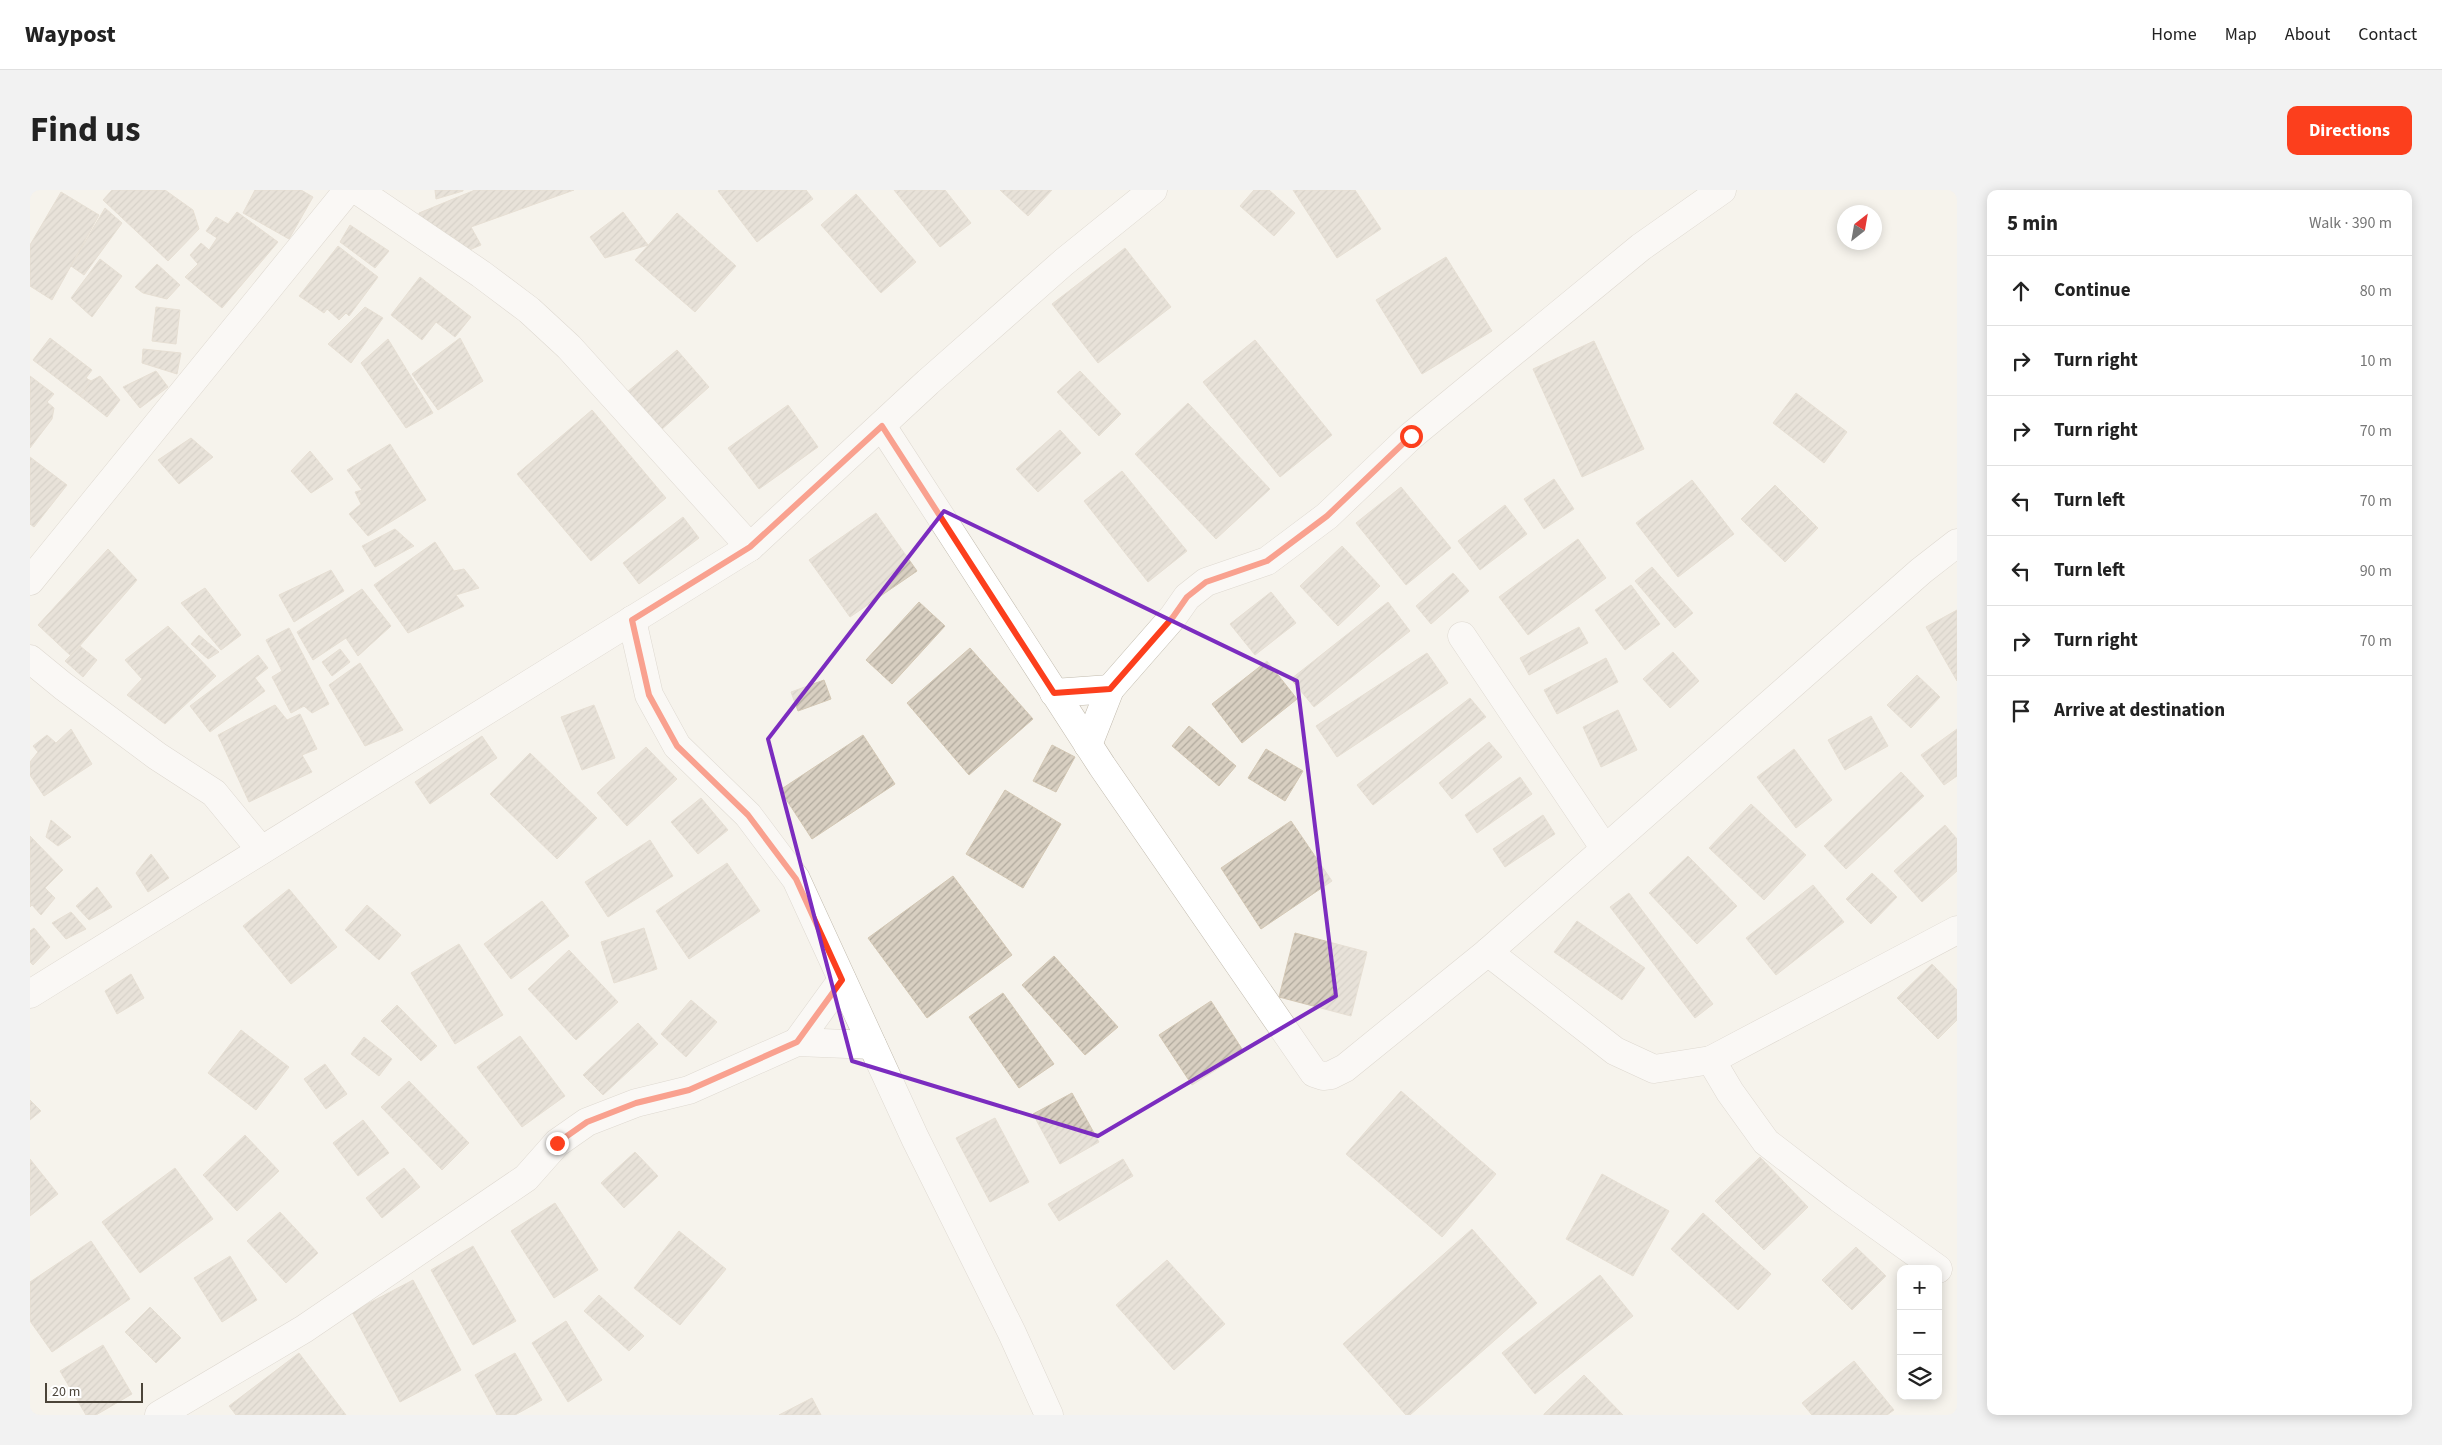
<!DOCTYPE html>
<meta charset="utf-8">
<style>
:root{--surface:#fff;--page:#f2f2f2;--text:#222;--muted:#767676;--line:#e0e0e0;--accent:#fc3f1d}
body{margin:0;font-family:"Source Sans 3",sans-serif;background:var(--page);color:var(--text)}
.controls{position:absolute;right:15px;bottom:15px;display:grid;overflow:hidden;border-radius:10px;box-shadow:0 2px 12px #0003}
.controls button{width:45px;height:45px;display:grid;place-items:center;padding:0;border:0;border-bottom:1px solid var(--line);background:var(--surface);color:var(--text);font:25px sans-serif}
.compass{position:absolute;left:1807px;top:15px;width:45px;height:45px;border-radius:50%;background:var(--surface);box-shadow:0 2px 12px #0003;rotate:31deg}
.scale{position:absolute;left:15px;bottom:12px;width:98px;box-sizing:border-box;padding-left:5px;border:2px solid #4b4439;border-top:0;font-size:14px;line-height:18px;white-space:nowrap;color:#4b4439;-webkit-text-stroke:4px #fff;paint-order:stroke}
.stop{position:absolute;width:15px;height:15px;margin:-11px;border:4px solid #fc3f1d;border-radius:50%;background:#fff}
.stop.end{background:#fc3f1d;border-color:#fff;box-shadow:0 1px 5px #0008}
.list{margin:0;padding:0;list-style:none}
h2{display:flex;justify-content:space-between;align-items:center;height:65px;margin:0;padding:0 20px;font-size:21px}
h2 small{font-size:16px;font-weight:400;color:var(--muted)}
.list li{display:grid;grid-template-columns:32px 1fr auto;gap:15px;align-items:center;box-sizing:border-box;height:70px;padding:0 20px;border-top:1px solid var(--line)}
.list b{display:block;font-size:19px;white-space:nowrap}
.list em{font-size:16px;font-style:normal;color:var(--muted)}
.icon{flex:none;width:28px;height:28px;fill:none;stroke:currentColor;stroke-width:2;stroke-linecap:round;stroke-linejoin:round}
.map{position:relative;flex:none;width:1927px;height:1225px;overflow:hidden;border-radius:10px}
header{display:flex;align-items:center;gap:30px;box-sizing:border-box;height:70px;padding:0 25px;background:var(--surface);border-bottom:1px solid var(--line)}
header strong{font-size:24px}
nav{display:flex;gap:28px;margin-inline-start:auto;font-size:18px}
.intro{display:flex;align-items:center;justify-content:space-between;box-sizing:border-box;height:120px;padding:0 30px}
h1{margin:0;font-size:35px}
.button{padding:12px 22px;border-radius:10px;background:var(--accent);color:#fff;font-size:18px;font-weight:700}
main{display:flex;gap:30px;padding:0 30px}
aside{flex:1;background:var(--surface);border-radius:10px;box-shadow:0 2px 12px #0003}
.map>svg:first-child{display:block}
.building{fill:url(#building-hatch);stroke:#d3c7b4}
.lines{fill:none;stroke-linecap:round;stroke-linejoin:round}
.minor-casing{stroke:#c2bbae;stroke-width:29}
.minor{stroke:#fff;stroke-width:28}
.route{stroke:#fc3f1d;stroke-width:6}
.marked{fill:none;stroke:#7b2cbf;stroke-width:4;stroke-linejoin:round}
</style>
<header>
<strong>Waypost</strong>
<nav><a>Home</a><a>Map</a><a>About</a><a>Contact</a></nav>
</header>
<div class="intro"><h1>Find us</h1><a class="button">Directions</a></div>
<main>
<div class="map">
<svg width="1927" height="1225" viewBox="0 0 1927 1225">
<defs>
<pattern id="building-hatch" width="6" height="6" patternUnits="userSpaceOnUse" patternTransform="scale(1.25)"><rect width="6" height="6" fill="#d8cfc1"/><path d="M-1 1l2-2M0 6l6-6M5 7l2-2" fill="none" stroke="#b1aa9e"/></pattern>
</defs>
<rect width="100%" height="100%" fill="#f6f3ec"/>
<!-- building -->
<g class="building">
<polygon points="82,0 135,0 163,20 169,39 138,71 73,10"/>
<polygon points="225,0 271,0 283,7 259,49 213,23"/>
<polygon points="405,0 433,0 433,1 406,9"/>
<polygon points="445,0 544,0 441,37 451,55 435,62 426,49 389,30 389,23"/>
<polygon points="690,0 776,0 783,9 727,52 688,1"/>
<polygon points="864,0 915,0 941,33 910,57"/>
<polygon points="970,0 1022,0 998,26"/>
<polygon points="1224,0 1239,0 1265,23 1244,46 1210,16"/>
<polygon points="1263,0 1325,0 1351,39 1307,68"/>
<polygon points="31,2 69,25 22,110 0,96 0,55"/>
<polygon points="826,4 886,72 851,103 791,35"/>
<polygon points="75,18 92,33 54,85 41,76"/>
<polygon points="207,22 248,52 192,118 155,87 168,74 160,65 171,53 179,60 187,48 176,41 186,27 198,34"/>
<polygon points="593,22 618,55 575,68 560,47"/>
<polygon points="647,23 706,76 665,122 605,70"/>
<polygon points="320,35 359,61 345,78 310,52"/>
<polygon points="308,56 348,87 319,126 316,123 309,130 297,119 294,123 269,106"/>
<polygon points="1095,58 1141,117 1068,173 1022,114"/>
<polygon points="1416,67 1462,141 1392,184 1346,110"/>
<polygon points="70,69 92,86 62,127 41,108"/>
<polygon points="127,74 150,95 137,109 113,103 105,97"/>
<polygon points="390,87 441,127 425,147 406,132 392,150 361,125"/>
<polygon points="126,117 150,120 146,154 122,151"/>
<polygon points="335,117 353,128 321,173 298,154"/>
<polygon points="20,148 62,180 56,188 61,191 50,206 3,170"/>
<polygon points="430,148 453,191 408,220 382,184"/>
<polygon points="358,149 403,223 376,238 331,173"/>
<polygon points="1225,150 1302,245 1250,287 1173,192"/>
<polygon points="1564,151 1614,259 1552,287 1503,179"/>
<polygon points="113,159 151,163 147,184 112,173"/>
<polygon points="647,160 679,197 631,240 597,202"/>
<polygon points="126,181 138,197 110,218 93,197"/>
<polygon points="1050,181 1091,224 1069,246 1027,202"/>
<polygon points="0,186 24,204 17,212 24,218 22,229 0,258"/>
<polygon points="70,186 90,210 77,227 50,206 61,191"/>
<polygon points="1766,203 1817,242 1794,273 1743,233"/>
<polygon points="1158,213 1240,299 1186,349 1105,264"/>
<polygon points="758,215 788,257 729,299 698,258"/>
<polygon points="562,220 636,308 561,371 487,284"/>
<polygon points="1030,240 1051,263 1008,302 986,279"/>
<polygon points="161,248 183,267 149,294 128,270"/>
<polygon points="360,254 396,310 338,346 319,324 331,314 325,302 332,300 317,280"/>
<polygon points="280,261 303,289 281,303 261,281"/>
<polygon points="0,267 37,295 4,337 0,334"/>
<polygon points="1092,281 1157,361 1118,392 1054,311"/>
<polygon points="1524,289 1544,319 1514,339 1494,309"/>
<polygon points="1662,290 1704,344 1648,387 1606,333"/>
<polygon points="1745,295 1788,338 1755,372 1711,329"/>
<polygon points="1371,297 1421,358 1376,395 1326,333"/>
<polygon points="1475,315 1497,344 1450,380 1428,351"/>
<polygon points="846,323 887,381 820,427 779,370"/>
<polygon points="653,327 669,348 609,394 593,373"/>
<polygon points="365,339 384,356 345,377 332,356"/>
<polygon points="1548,349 1576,388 1498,445 1469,407"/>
<polygon points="405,352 424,381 434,379 449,398 426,405 434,416 378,443 344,395"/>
<polygon points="1312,356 1350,396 1308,436 1270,396"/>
<polygon points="78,359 107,390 41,466 8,435"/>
<polygon points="1622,377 1663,423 1645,438 1605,391"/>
<polygon points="301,380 314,401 264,432 249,405"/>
<polygon points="1423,383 1439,401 1401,434 1386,416"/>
<polygon points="1601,395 1630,434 1595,460 1565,420"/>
<polygon points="175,398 211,445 191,460 151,413"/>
<polygon points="332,399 361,436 328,466 316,448 283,470 267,442"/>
<polygon points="1241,402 1266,433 1225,465 1200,434"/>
<polygon points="889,412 915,436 862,494 836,470"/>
<polygon points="1358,412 1380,441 1284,517 1261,489"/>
<polygon points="1927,420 1927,491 1896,437"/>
<polygon points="138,436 186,486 135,534 97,505 112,489 95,470"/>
<polygon points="1549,437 1558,453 1499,485 1490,468"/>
<polygon points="259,438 299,514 282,523 274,516 261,523 242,487 252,481 236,450"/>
<polygon points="169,445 189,462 178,469 161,454"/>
<polygon points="50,456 67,470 53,487 35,471"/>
<polygon points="940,458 1003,529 939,585 877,513"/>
<polygon points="310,459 320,472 302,486 292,472"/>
<polygon points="1643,462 1669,491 1640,518 1613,489"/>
<polygon points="1397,463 1418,493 1307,567 1286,536"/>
<polygon points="228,465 238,478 225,488 235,501 180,542 160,516"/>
<polygon points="1576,468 1588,492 1527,524 1514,500"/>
<polygon points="1237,471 1267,509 1212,553 1182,514"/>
<polygon points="330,473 373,540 335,556 299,495"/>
<polygon points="1887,485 1910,507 1881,538 1857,515"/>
<polygon points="794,490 801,509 768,521 761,502"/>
<polygon points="1440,508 1456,527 1343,615 1327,595"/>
<polygon points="245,515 257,530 270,524 287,559 272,565 282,582 219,612 188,545"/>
<polygon points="564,515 585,568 552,580 531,527"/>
<polygon points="1588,520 1607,560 1571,577 1553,537"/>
<polygon points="1841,526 1858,556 1815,580 1798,550"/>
<polygon points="1159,536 1206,576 1189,596 1142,556"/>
<polygon points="41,539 62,574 14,606 0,585 0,572 8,562 3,556 17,545 26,553"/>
<polygon points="1927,539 1927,586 1914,595 1891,565"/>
<polygon points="833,545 865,594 782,649 750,600"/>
<polygon points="452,546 467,568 400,614 385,592"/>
<polygon points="1459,552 1472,567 1422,609 1409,593"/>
<polygon points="1022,555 1045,567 1026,602 1003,591"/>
<polygon points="616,557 647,589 597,636 567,603"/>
<polygon points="1236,559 1273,581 1255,611 1218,588"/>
<polygon points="1764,559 1802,610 1766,638 1727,587"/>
<polygon points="500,563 567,628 527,669 460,604"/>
<polygon points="1871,582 1894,606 1816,679 1794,656"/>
<polygon points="1490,587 1502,604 1447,643 1435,625"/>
<polygon points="975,600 1031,634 993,698 936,664"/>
<polygon points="671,608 698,640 668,664 641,632"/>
<polygon points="1721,614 1776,665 1734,710 1679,658"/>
<polygon points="1513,625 1525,644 1475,677 1463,659"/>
<polygon points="21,630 41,647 28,656 16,647"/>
<polygon points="1261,631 1302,691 1231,739 1191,678"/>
<polygon points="1915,635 1927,649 1927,681 1892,712 1864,681"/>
<polygon points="0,646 33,680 15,698 25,708 11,725 2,715 0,717"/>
<polygon points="620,650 643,686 578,727 555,692"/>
<polygon points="121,664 139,688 118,702 106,683"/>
<polygon points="1658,666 1707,716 1667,754 1619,703"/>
<polygon points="697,673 730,721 659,769 626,721"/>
<polygon points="1842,683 1867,707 1841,734 1816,709"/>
<polygon points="923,686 982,765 897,828 838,748"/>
<polygon points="1783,695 1814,732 1746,785 1716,748"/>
<polygon points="67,697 82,717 59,730 46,716"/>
<polygon points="259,699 307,757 261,794 213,736"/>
<polygon points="1599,703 1683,814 1665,828 1580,717"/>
<polygon points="512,711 539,746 481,789 454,754"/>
<polygon points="337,715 371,745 349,770 315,740"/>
<polygon points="41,722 56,739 36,749 22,733"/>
<polygon points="1547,731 1615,778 1592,810 1524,762"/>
<polygon points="4,738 20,757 3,775 0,772 0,741"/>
<polygon points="614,738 627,779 584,793 571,752"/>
<polygon points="1265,743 1337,762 1321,826 1249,807"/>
<polygon points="429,754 473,825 425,854 381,783"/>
<polygon points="539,760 588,812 546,850 498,799"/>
<polygon points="1024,766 1088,837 1055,865 992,795"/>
<polygon points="1902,774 1927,800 1927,830 1908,849 1867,808"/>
<polygon points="101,784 114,808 87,824 75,801"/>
<polygon points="973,803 1024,874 989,898 939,827"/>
<polygon points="661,810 687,832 656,867 631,844"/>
<polygon points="1181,811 1214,862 1162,895 1129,845"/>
<polygon points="367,815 407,856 391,871 351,831"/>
<polygon points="608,833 628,854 573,905 553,885"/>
<polygon points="211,840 259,877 226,920 178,883"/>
<polygon points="490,846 535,906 492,937 447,877"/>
<polygon points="334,847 362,869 349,886 321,864"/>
<polygon points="295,874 317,904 296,919 274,889"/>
<polygon points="379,891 439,953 412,980 351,917"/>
<polygon points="1371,901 1466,984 1412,1047 1316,964"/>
<polygon points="1042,903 1069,952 1030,974 1003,924"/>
<polygon points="0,910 11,921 0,930"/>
<polygon points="965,928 999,992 960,1012 926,948"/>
<polygon points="333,930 359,963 328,986 303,953"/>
<polygon points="215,945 249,981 207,1021 173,985"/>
<polygon points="605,962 628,986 594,1018 571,993"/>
<polygon points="1730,967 1778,1017 1734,1060 1685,1011"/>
<polygon points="0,969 28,1004 0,1026"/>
<polygon points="1093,969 1103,986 1029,1031 1018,1014"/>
<polygon points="145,978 183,1029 110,1083 72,1032"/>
<polygon points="374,978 390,997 352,1028 336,1008"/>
<polygon points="1572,984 1639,1021 1603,1086 1536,1049"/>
<polygon points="525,1013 568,1080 524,1108 481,1041"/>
<polygon points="250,1022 288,1063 256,1093 217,1051"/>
<polygon points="1673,1023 1741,1084 1708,1120 1641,1059"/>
<polygon points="1442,1039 1507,1113 1380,1225 1376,1225 1313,1154"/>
<polygon points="649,1041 696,1079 650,1135 604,1098"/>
<polygon points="61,1051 100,1109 22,1162 0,1131 0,1092"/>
<polygon points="443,1056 486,1131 443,1155 401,1080"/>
<polygon points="1826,1057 1856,1086 1822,1120 1792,1090"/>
<polygon points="200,1066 227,1110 192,1132 164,1088"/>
<polygon points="1137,1070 1195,1134 1144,1180 1086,1115"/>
<polygon points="1570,1085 1603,1126 1505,1204 1472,1163"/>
<polygon points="383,1090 431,1180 370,1212 322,1122"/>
<polygon points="569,1105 614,1146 599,1161 554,1121"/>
<polygon points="120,1117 151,1148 126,1173 95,1142"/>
<polygon points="536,1131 572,1190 538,1212 502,1153"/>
<polygon points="73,1155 102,1204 66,1225 56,1225 30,1181"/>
<polygon points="269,1163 316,1225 206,1225 199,1216"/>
<polygon points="485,1163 512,1210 485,1225 467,1225 445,1185"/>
<polygon points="1824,1171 1864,1220 1857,1225 1782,1225 1772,1213"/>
<polygon points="1554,1185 1593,1225 1514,1225 1514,1224"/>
<polygon points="782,1208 791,1225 749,1225"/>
</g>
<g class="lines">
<defs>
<g id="minor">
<polyline points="327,0 451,84 499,120 539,157 720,357"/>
<polyline points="852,236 1072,576 1284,883 1293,886 1301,885 1315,878 1458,762 1891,381 1927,353"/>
<polyline points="0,391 318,0"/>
<polyline points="602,430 619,505 647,556 718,625 766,689 885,948 982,1143 1019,1225"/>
<polyline points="1432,446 1575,659"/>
<polyline points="0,469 33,496 127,566 184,603 231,660"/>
<polyline points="1024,503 1080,499"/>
<polyline points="1058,555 1080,499 1143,427 1157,407 1176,392 1237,371 1297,326 1381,246 1611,57 1692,0"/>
<polyline points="1458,762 1585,861 1624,879 1681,870 1700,902 1736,952 1809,1008 1908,1079"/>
<polyline points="0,804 720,357 898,192 1034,72 1123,0"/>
<polyline points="767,852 812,790"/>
<polyline points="1681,870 1927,740"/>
<polyline points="129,1225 274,1139 496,988 527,953 557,932 606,913 659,900 767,852 842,855"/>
</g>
</defs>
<!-- minor casing -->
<use href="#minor" class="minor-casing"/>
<!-- minor -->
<use href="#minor" class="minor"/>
</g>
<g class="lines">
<!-- route -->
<polyline class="route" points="527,953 557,932 606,913 659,900 767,852 812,790 766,689 718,625 647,556 619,505 602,430 720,357 852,236 1024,503 1080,499 1143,427 1157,407 1176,392 1237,371 1297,326 1381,246"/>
</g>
<!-- marked area -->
<path d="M0 0H1927V1225H0ZM914,321L1267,491L1306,806L1068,946L822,871L738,549Z" fill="#f6f3ec" fill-opacity=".55" fill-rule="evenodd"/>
<path class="marked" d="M914,321L1267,491L1306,806L1068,946L822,871L738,549Z"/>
</svg>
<div class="controls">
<button>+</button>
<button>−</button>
<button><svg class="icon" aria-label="layers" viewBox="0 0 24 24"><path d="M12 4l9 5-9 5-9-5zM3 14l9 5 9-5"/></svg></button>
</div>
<svg class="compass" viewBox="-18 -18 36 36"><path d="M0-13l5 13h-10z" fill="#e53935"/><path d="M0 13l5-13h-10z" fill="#767676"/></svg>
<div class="scale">20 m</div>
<div class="stop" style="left:1381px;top:246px"></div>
<div class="stop end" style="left:527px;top:953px"></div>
</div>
<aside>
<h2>5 min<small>Walk · 390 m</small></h2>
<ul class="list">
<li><svg class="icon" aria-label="ahead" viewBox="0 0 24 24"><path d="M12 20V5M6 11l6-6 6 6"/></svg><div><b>Continue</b></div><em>80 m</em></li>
<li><svg class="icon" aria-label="right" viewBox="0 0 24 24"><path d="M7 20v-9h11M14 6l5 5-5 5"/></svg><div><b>Turn right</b></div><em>10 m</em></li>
<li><svg class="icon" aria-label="right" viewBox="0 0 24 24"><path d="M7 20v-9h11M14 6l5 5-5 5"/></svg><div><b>Turn right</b></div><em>70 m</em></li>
<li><svg class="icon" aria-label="left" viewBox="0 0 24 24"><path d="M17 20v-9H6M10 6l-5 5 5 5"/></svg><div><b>Turn left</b></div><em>70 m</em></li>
<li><svg class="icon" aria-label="left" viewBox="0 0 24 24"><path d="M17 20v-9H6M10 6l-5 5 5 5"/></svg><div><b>Turn left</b></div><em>90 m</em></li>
<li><svg class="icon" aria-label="right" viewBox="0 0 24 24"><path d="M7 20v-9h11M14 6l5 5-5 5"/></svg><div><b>Turn right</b></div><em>70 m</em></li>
<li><svg class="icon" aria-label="arrive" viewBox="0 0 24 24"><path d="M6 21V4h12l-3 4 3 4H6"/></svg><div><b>Arrive at destination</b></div></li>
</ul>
</aside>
</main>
